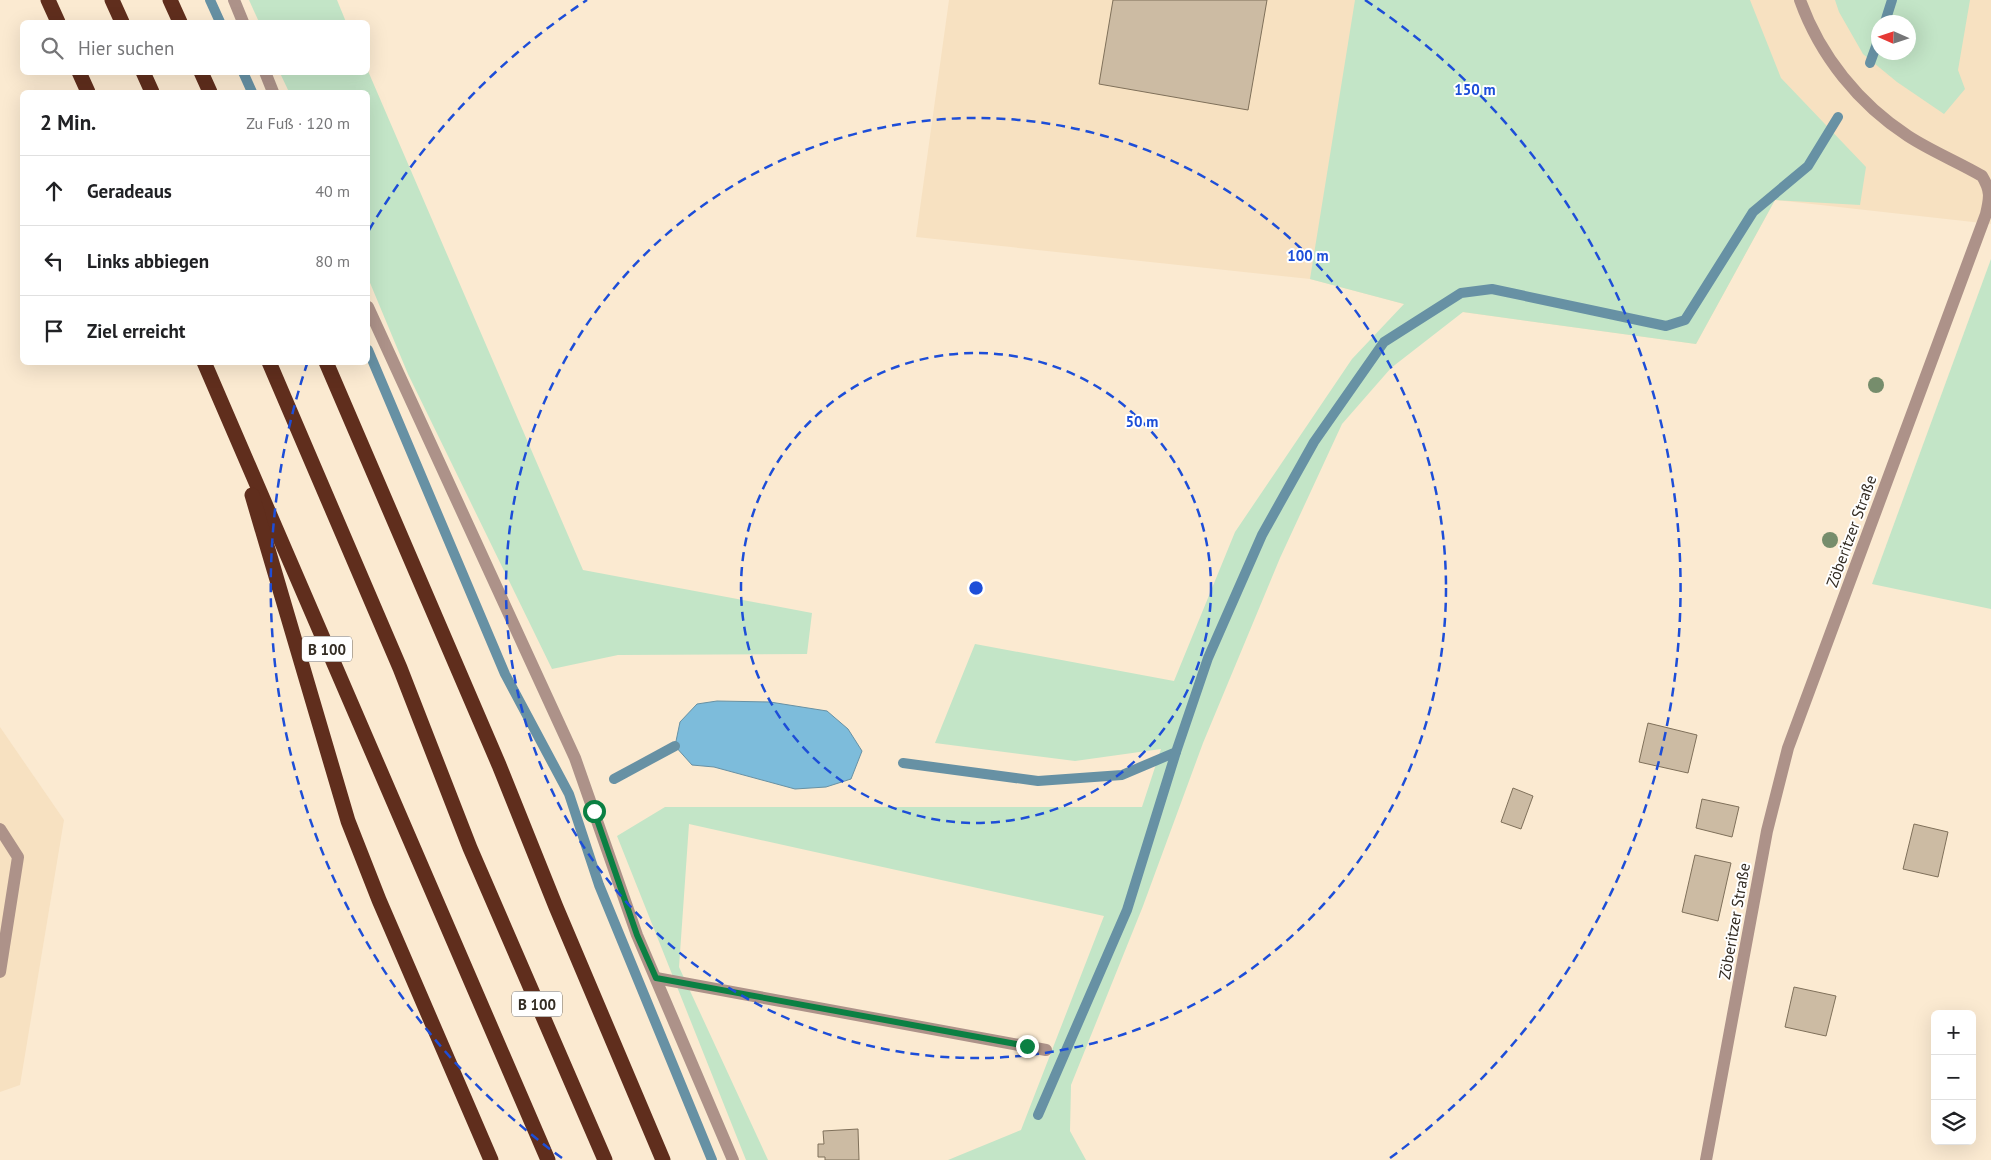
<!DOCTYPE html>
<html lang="de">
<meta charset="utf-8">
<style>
:root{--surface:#fff;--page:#f2f2f2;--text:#202124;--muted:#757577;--line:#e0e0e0}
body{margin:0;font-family:"PT Sans",sans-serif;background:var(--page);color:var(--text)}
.controls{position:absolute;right:15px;bottom:15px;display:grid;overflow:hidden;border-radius:8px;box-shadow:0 5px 20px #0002}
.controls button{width:45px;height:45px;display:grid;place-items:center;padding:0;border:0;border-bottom:1px solid var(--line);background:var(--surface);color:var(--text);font:25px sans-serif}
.compass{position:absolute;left:1871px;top:15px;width:45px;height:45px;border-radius:50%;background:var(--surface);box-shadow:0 5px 20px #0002;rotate:273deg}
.stop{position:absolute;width:15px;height:15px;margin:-11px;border:4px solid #0b8043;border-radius:50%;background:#fff}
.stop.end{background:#0b8043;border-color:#fff;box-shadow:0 1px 5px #0008}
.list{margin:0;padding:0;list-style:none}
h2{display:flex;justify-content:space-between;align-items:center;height:65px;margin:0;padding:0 20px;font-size:21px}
h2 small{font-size:16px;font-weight:400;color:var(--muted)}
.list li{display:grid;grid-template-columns:32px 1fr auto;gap:15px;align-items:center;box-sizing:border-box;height:70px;padding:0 20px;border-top:1px solid var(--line)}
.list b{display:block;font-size:19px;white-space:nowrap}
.list em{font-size:16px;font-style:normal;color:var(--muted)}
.icon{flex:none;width:28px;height:28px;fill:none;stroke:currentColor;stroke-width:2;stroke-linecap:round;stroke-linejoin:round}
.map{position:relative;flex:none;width:1991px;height:1160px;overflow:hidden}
.search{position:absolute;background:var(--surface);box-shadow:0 5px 20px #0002;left:20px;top:20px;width:350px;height:55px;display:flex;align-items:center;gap:12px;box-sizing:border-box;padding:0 18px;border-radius:8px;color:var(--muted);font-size:19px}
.panel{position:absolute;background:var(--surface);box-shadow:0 5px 20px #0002;left:20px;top:90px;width:350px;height:275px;border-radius:8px}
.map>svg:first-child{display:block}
.built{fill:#f7e1c1;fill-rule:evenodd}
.green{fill:#c3e5c7;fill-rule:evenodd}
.water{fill:#7dbcdb;stroke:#6791a4}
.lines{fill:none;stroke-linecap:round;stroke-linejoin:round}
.stream{stroke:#6791a4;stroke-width:10}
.building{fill:#ccbba3;stroke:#7f705a}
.lane{stroke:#ad9289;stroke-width:12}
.street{stroke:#ad9289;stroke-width:12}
.highway{stroke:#602e1d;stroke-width:15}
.tree{fill:#768d6c}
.route{stroke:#0b8043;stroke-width:6}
.ring{fill:none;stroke:#1d4ed8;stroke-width:2.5;stroke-dasharray:9 6}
.labels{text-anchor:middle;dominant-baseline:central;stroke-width:4;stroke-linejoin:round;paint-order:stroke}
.shield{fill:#fff;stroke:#706b65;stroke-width:1}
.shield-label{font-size:15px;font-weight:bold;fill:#332c23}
.street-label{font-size:16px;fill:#332c23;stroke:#fff}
.centre{fill:#1d4ed8;stroke:#fff;stroke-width:2.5}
.ring-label{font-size:15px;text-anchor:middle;font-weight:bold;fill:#1d4ed8;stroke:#fff;stroke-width:4;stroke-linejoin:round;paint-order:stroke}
</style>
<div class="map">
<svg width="1991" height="1160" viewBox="0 0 1991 1160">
<rect width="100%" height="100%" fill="#fbead1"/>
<!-- built -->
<g class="built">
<path d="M949,0H1991V224L1775,200L1696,344L1404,304L1310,279L916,237ZM1878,22H1908V52H1878Z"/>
<polygon points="0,727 64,820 20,1085 0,1092"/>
</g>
<!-- green -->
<g class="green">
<polygon points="249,0 337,0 346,22 259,22"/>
<polygon points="1355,0 1750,0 1781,78 1866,167 1860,205 1775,200 1696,344 1463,312 1391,368 1342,424 1280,558 1203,743 1143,906 1071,1085 1070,1131 1086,1160 948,1160 1021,1130 1104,916 689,824 679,967 768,1160 746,1160 617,836 665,807 1142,807 1161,749 1075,761 935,743 975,644 1174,681 1235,532 1352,359 1404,304 1310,279"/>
<path d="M1835,0H1970L1958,70L1965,89L1944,114L1897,82L1863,54L1839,12ZM1878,22H1908V52H1878Z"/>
<polygon points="368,71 583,570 812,613 807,654 618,655 552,669 408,374 368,278 368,92 289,92 280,73"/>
<polygon points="1991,259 1991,609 1872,584"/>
</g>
<!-- water -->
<polygon class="water" points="717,701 770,702 827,711 848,729 862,751 851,779 826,787 795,789 714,767 692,765 675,746 680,722 697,704"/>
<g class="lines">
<!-- stream -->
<g class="stream">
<polyline points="210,0 220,22"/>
<polyline points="1885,22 1892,0"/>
<polyline points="1870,63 1878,41"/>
<polyline points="243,72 252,92"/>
<polyline points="368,350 505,674 569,794 599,885 712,1160"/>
<polyline points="903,763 1038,781 1122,775 1176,752 1208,658 1262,535 1314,442 1384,342 1461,293 1492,289 1666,326 1685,320 1753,212 1808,166 1838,117"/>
<polyline points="614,779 675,746"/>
<polyline points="1038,1115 1127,910 1176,752"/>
</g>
</g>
<!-- building -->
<g class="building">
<polygon points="1113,0 1267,0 1248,110 1099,84"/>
<polygon points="1648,723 1697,735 1688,773 1639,762"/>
<polygon points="1513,788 1533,796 1521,829 1501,822"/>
<polygon points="1702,799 1739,807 1732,837 1696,828"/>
<polygon points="1914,824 1948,832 1938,877 1903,869"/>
<polygon points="1695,855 1731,863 1718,921 1682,912"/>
<polygon points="1794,987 1836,996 1826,1036 1785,1027"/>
<polygon points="858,1129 859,1160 825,1160 825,1157 818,1157 818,1144 824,1144 823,1131"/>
</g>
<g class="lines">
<!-- lane -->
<g class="lane">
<polyline points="234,0 243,22"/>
<polyline points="265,72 273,92"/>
<polyline points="368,307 575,758 637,935 733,1160"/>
<polyline points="0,829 18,857 0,972"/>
<polyline points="656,978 1046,1050"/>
</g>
<!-- street -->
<path class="street" d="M1706,1160L1767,831L1788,748L1986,214C1990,197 1991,191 1982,176C1958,162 1931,151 1908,136C1859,104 1820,56 1800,0"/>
<!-- highway -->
<g class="highway">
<polyline points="48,0 58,22"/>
<polyline points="112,0 122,22"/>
<polyline points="170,0 180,22"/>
<polyline points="79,72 88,92"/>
<polyline points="143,72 152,92"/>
<polyline points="201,72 210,92"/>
<polyline points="204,362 548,1160"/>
<polyline points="269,362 400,668 470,848 605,1160"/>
<polyline points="326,362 499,765 556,907 663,1160"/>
<polyline points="252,495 348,821 379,900 491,1160"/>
</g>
</g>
<!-- trees -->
<g class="tree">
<circle cx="1876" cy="385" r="8"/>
<circle cx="1830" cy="540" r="8"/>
</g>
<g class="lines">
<!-- route -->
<polyline class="route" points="594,811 637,935 656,978 1027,1046"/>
</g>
<!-- distance rings -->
<g class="ring">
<circle cx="976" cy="588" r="235"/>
<circle cx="976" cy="588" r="470"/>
<path d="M562 1158A705 705 0 0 1 307 364M369 230A705 705 0 0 1 587 0M1365 0A705 705 0 0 1 1390 1158"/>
</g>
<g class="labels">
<!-- shield labels -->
<g class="shield">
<rect x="302" y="636.5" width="50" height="25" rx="4"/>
<rect x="512" y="991.5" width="50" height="25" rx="4"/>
</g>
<g class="shield-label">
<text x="327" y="649">B 100</text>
<text x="537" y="1004">B 100</text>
</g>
<!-- street labels -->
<g class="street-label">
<text transform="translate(1851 531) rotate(-70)">Zöberitzer Straße</text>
<text transform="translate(1734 921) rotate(-80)">Zöberitzer Straße</text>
</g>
</g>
<circle cx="976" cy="588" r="8" class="centre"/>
<g class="ring-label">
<text x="1475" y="95">150 m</text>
<text x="1308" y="261">100 m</text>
<text x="1142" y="427">50 m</text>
</g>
</svg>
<div class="controls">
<button>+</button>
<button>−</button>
<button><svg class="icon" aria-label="layers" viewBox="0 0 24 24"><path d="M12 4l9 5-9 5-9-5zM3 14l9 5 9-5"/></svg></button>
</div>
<svg class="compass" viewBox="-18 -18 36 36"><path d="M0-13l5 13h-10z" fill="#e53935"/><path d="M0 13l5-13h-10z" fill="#757577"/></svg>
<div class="stop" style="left:594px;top:811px"></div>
<div class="stop end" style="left:1027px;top:1046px"></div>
<div class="search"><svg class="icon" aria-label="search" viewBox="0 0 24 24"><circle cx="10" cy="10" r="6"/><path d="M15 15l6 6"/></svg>Hier suchen</div>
<section class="panel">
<h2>2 Min.<small>Zu Fuß · 120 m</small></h2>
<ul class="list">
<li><svg class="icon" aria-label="ahead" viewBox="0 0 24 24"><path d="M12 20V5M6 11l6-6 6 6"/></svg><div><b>Geradeaus</b></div><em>40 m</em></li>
<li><svg class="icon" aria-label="left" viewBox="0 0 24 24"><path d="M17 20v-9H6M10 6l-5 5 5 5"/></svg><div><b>Links abbiegen</b></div><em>80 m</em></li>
<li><svg class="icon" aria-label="arrive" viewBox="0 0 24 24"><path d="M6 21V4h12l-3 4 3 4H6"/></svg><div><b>Ziel erreicht</b></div></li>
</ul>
</section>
</div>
